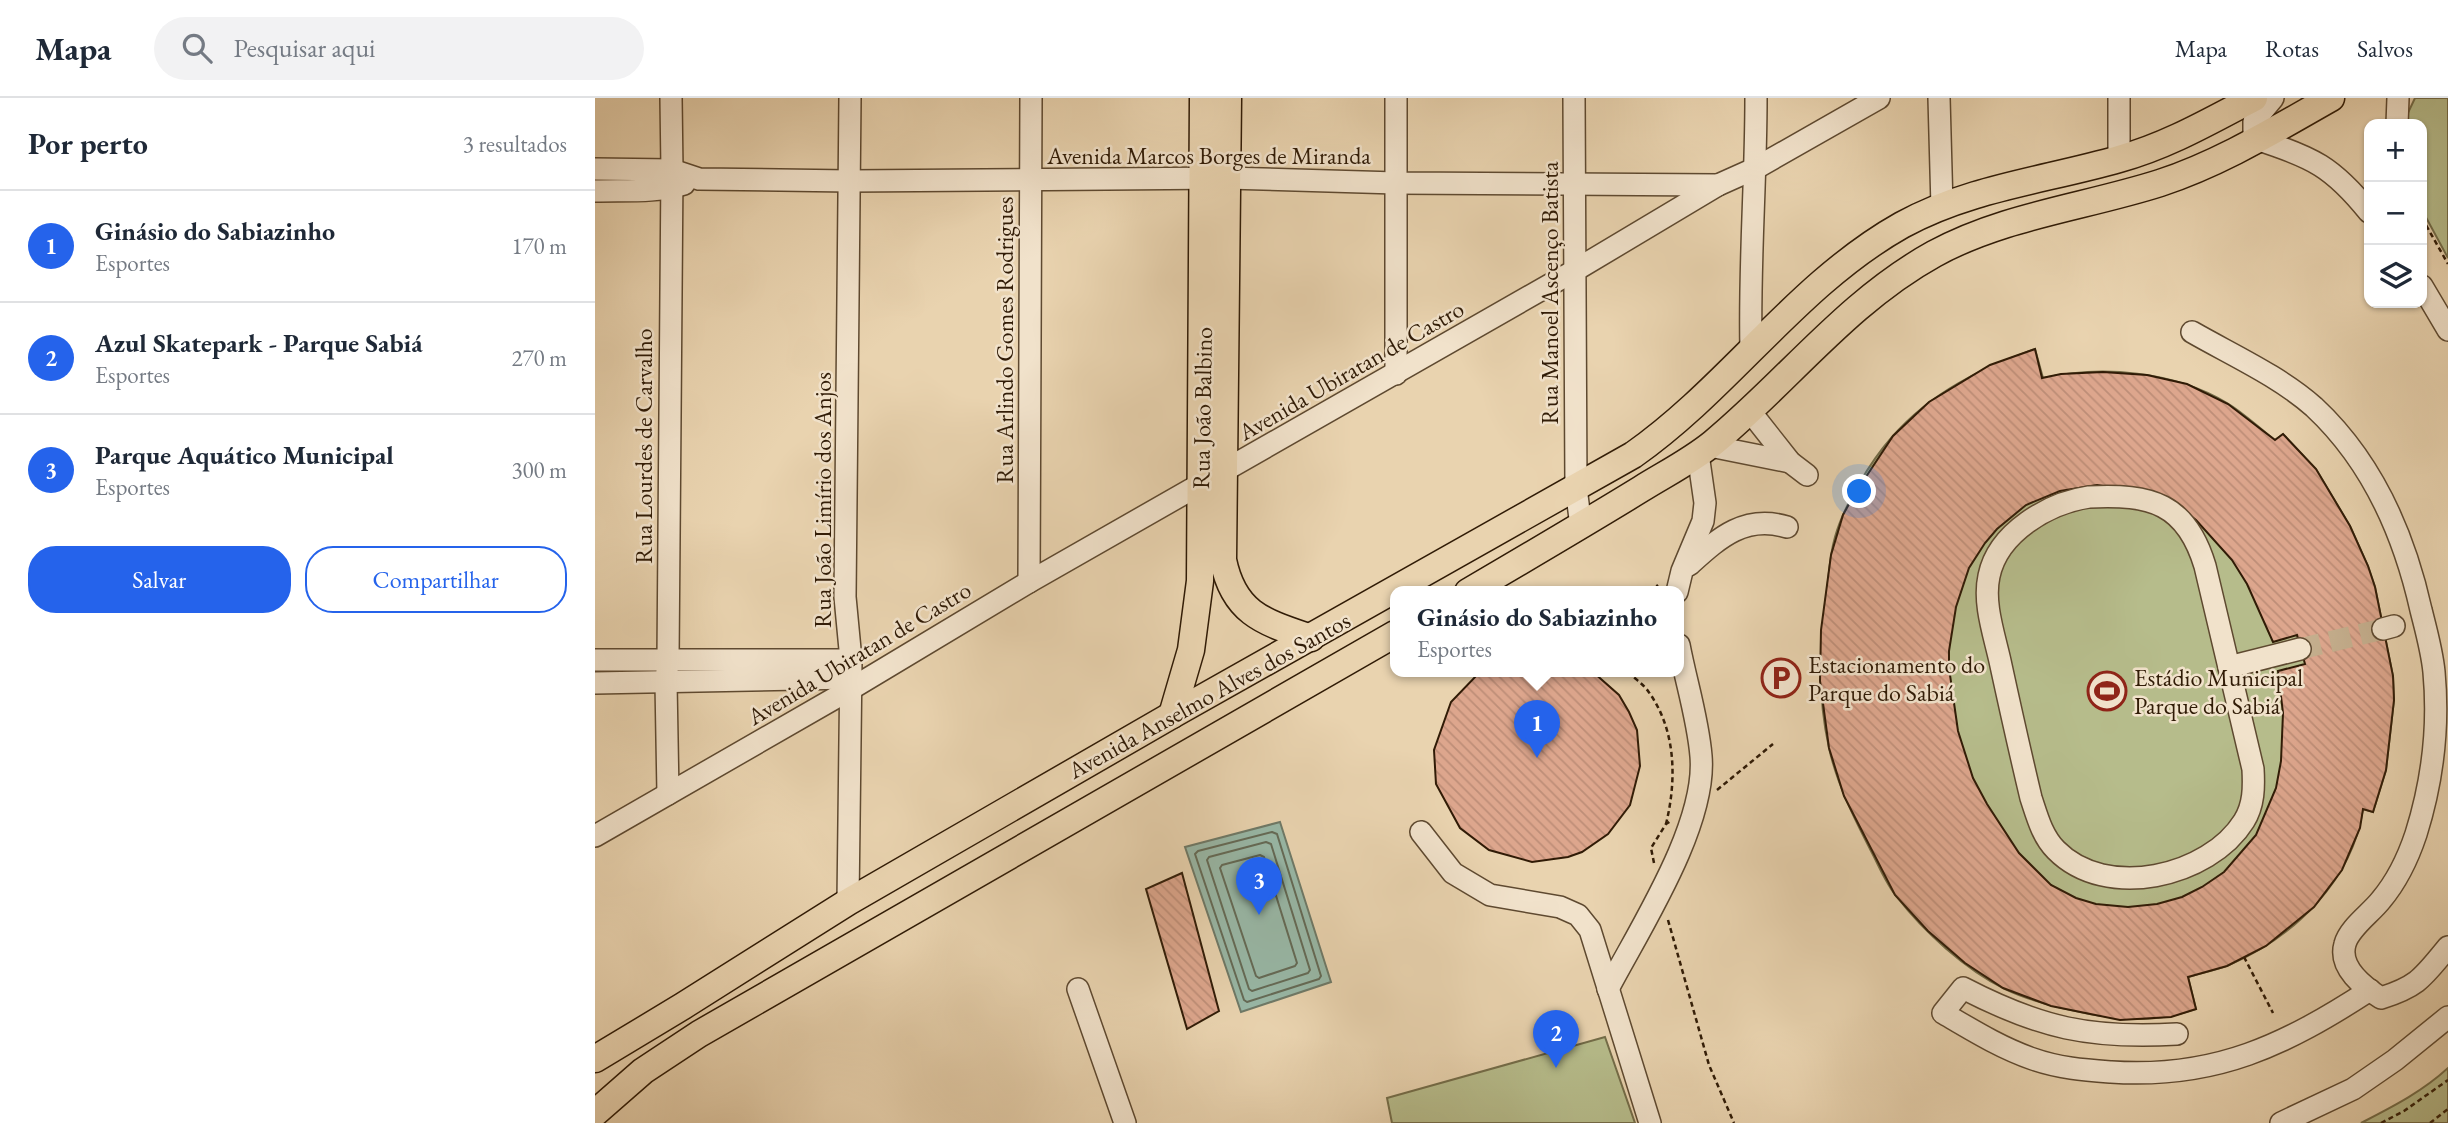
<!DOCTYPE html>
<html lang="pt">
<meta charset="utf-8">
<style>
:root{--surface:#fff;--page:#f2f2f3;--text:#1f2937;--muted:#747a83;--line:#e0e1e3;--accent:#2563eb}
body{margin:0;font-family:"EB Garamond",serif;background:var(--page);color:var(--text)}
.controls{position:absolute;right:21px;top:21px;display:grid;overflow:hidden;border-radius:14px;box-shadow:0 2px 5px #0004}
.controls button{width:63px;height:63px;display:grid;place-items:center;padding:0;border:0;border-bottom:2px solid var(--line);background:var(--surface);color:var(--text);font:35px sans-serif}
.you{position:absolute;left:1265px;top:394px;width:24px;height:24px;margin:-18px;border:5px solid #fff;border-radius:50%;background:#1a73e8;box-shadow:0 0 0 10px #1a73e833}
.badge{display:grid;place-items:center;width:46px;height:46px;border-radius:50%;background:var(--accent);color:#fff;font-size:23px;font-weight:700}
.pin{position:absolute;translate:-50% -58px;filter:drop-shadow(0 2px 4px #0008)}
.pin::after{content:'';position:absolute;top:37px;width:24px;height:21px;background:inherit;clip-path:polygon(0 0,100% 0,50% 100%)}
.popup{position:absolute;left:795px;top:488px;width:294px;height:91px;box-sizing:border-box;display:grid;place-content:center;border-radius:14px;background:var(--surface);filter:drop-shadow(0 2px 5px #0005);font-size:23px;white-space:nowrap;color:var(--muted)}
.popup b{font-size:26px;color:var(--text)}
.popup::after{content:'';position:absolute;left:50%;top:100%;margin-left:-14px;border:14px solid transparent;border-top-color:var(--surface)}
.list{margin:0;padding:0;list-style:none}
h2{display:flex;justify-content:space-between;align-items:center;height:91px;margin:0;padding:0 28px;font-size:30px}
h2 small{font-size:23px;font-weight:400;color:var(--muted)}
.list li{display:grid;grid-template-columns:46px 1fr auto;gap:21px;align-items:center;box-sizing:border-box;height:112px;padding:0 28px;border-top:2px solid var(--line)}
.list b{display:block;font-size:26px;white-space:nowrap}
.list p{margin:0;font-size:23px;white-space:nowrap;color:var(--muted)}
.list em{font-size:23px;font-style:normal;color:var(--muted)}
.actions{display:flex;gap:14px;padding:21px 28px}
.actions a{flex:1;padding:16px 0;border:2px solid var(--accent);border-radius:28px;text-align:center;font-size:24px;color:var(--accent)}
.actions .main{background:var(--accent);color:#fff}
.icon{flex:none;width:38px;height:38px;fill:none;stroke:currentColor;stroke-width:2;stroke-linecap:round;stroke-linejoin:round}
.map{position:relative;flex:none;width:1853px;height:1025px;overflow:hidden}
header{display:flex;align-items:center;gap:42px;box-sizing:border-box;height:98px;padding:0 35px;background:var(--surface);border-bottom:2px solid var(--line)}
header strong{font-size:33px}
nav{display:flex;gap:38px;margin-inline-start:auto;font-size:24px}
.search{width:490px;height:63px;background:var(--page);display:flex;align-items:center;gap:18px;box-sizing:border-box;padding:0 24px;border-radius:38px;color:var(--muted);font-size:26px}
main{display:flex}
aside{flex:1;background:var(--surface)}
.map>svg:first-child{display:block}
.park{fill:#b6bc8b;stroke:#736c48;stroke-width:2}
.water{fill:#98b8a7;stroke:#6e7967;stroke-width:2}
.lines{fill:none;stroke-linecap:round;stroke-linejoin:round}
.shore{stroke:#646a56;stroke-width:2}
.building{fill:url(#building-back-hatch);stroke:#301b06;stroke-width:2;fill-rule:evenodd}
.minor-tunnel{stroke:#c4ae8d;stroke-width:21;stroke-dasharray:21 10;stroke-linecap:butt}
.minor-casing{stroke:#5e4930;stroke-width:24}
.major-casing{stroke:#301b06;stroke-width:29}
.path{stroke:#301b06;stroke-width:2.5;stroke-dasharray:5 3.5;stroke-linecap:butt}
.minor{stroke:#f1e2cb;stroke-width:21}
.major{stroke:#e9d3af;stroke-width:26}
.labels{text-anchor:middle;dominant-baseline:central;stroke-width:5;stroke-linejoin:round;paint-order:stroke}
.street-label{font-size:24px;fill:#301b06;stroke:#f1e2cb}
.poi-label{font-size:24px;fill:#301b06;stroke:#f1e2cb;text-anchor:start}
</style>
<header>
<strong>Mapa</strong>
<div class="search"><svg class="icon" aria-label="search" viewBox="0 0 24 24"><circle cx="10" cy="10" r="6"/><path d="M15 15l6 6"/></svg>Pesquisar aqui</div>
<nav><a>Mapa</a><a>Rotas</a><a>Salvos</a></nav>
</header>
<main>
<aside>
<h2>Por perto<small>3 resultados</small></h2>
<ul class="list">
<li><span class="badge">1</span><div><b>Ginásio do Sabiazinho</b><p>Esportes</p></div><em>170 m</em></li>
<li><span class="badge">2</span><div><b>Azul Skatepark - Parque Sabiá</b><p>Esportes</p></div><em>270 m</em></li>
<li><span class="badge">3</span><div><b>Parque Aquático Municipal</b><p>Esportes</p></div><em>300 m</em></li>
</ul>
<div class="actions"><a class="main">Salvar</a><a>Compartilhar</a></div>
</aside>
<div class="map">
<svg width="1853" height="1025" viewBox="0 0 1853 1025">
<defs>
<pattern id="building-back-hatch" width="6" height="6" patternUnits="userSpaceOnUse" patternTransform="scale(1.75)"><rect width="6" height="6" fill="#dda68d"/><path d="M-1 5l2 2M0 0l6 6M5-1l2 2" fill="none" stroke="#be8e78"/></pattern>
</defs>
<rect width="100%" height="100%" fill="#e9d3af"/>
<filter id="stains"><feTurbulence type="fractalNoise" baseFrequency=".00286" numOctaves="4"/><feColorMatrix values="0 0 0 0 .2 0 0 0 0 .09 0 0 0 0 .02 0 0 0 .5 -.17"/></filter>
<radialGradient id="worn" r=".72"><stop offset=".6" stop-color="#630" stop-opacity="0"/><stop offset="1" stop-color="#630" stop-opacity=".3"/></radialGradient>
<!-- park -->
<g class="park">
<polygon points="1820,0 1853,0 1853,160 1827,112 1827,26 1810,26 1811,19"/>
<path d="M1440,251L1448,280C1507,267 1579,273 1632,305C1649,315 1664,330 1680,342L1688,336L1721,371L1755,428L1773,468L1780,489L1798,578L1799,602L1791,672L1778,714L1768,711C1757,783 1699,839 1634,867C1621,872 1606,875 1593,879L1601,911C1558,926 1519,922 1476,912C1453,907 1431,901 1410,891C1371,872 1328,833 1302,799C1291,786 1284,768 1276,753C1259,720 1242,686 1234,650C1222,597 1224,545 1232,492C1234,474 1235,456 1240,439C1249,407 1275,364 1297,339C1336,294 1387,270 1440,251Z"/>
<polygon points="1010,939 1040,1025 797,1025 792,1000"/>
<path d="M1853,970V1025H1766C1797,1009 1827,994 1853,970Z"/>
</g>
<!-- water -->
<polygon class="water" points="685,724 736,884 646,914 590,749"/>
<g class="lines">
<!-- shore -->
<g class="shore">
<polygon points="677,734 682,736 726,878 724,881 652,904 649,902 600,756 603,753"/>
<polygon points="671,744 676,746 715,872 713,875 657,893 654,891 612,762 614,759"/>
<polygon points="665,757 669,759 702,865 700,868 664,880 661,878 625,770 627,767"/>
</g>
</g>
<!-- building -->
<g class="building">
<path d="M1440,251L1447,280L1466,276L1508,274L1552,277L1592,286L1633,306L1680,342L1688,336L1721,371L1755,428L1773,468L1780,489L1798,578L1799,602L1791,672L1778,714L1768,711L1765,730L1747,772L1719,809L1671,848L1632,868L1593,879L1601,911L1576,919L1525,922L1456,908L1408,890L1370,865L1333,833L1300,797L1249,698L1234,650L1225,583L1226,532L1236,457L1248,417L1259,397L1298,338L1334,304L1395,267ZM1502,387L1558,396L1579,405L1601,422L1637,462L1652,486L1678,544L1702,537L1710,566L1683,573L1688,615L1686,663L1681,690L1661,737L1629,774L1607,789L1587,799L1562,806L1533,809L1501,806L1481,800L1456,787L1424,755L1392,706L1378,680L1363,633L1354,570V553L1361,509L1374,470L1390,445L1402,431L1431,407L1465,393Z"/>
<polygon points="889,574 998,574 1024,597 1034,614 1042,632 1045,668 1035,707 1013,736 987,754 973,759 937,764 894,752 865,730 841,686 839,652 856,604 881,578"/>
<polygon points="587,775 624,913 592,931 551,791"/>
</g>
<g class="lines">
<!-- minor-tunnel -->
<polyline class="minor-tunnel" points="1705,551 1788,531"/>
<defs>
<g id="minor">
<polyline points="979,0 981,390 986,428"/>
<polyline points="1344,0 1347,109"/>
<polyline points="1524,0 1524,61"/>
<path d="M1678,0L1659,23V33L1664,42C1717,59 1738,69 1774,114"/>
<polyline points="1802,26 1803,0"/>
<polyline points="0,71 77,72 104,81 255,83 632,80 801,85 1123,87"/>
<path d="M0,93C29,92 61,95 89,86"/>
<polyline points="1827,188 1853,232"/>
<path d="M1597,234C1637,257 1684,278 1719,309C1777,363 1809,436 1826,512C1831,532 1837,553 1839,574C1844,628 1837,685 1821,736C1813,760 1802,783 1786,802C1776,815 1754,830 1750,846C1743,870 1769,889 1786,900C1824,888 1828,879 1853,849"/>
<path d="M1156,251C1154,167 1161,84 1161,0"/>
<polyline points="801,276 801,0"/>
<polyline points="1154,312 1195,364 1212,377"/>
<polyline points="1115,348 1195,364"/>
<path d="M1494,399C1556,396 1591,405 1610,468L1658,671C1659,689 1659,707 1649,723C1614,779 1511,803 1461,752C1447,738 1442,718 1436,700C1425,654 1415,609 1405,563C1399,536 1388,505 1394,478C1403,434 1454,405 1494,399Z"/>
<path d="M1094,467C1123,441 1149,416 1192,429"/>
<polyline points="434,484 436,0"/>
<polyline points="1082,494 1087,473 1108,423 1110,405 1103,356"/>
<polyline points="1788,531 1799,528"/>
<polyline points="0,562 256,562"/>
<polyline points="1634,569 1705,551"/>
<polyline points="0,585 255,580"/>
<polyline points="73,696 71,585 73,561 77,72 76,0"/>
<polyline points="826,734 858,775 895,797 965,809 983,817 995,832 1055,1025"/>
<polyline points="0,738 254,592 434,484 979,173 1123,87 1161,70 1284,0"/>
<polyline points="253,804 256,562 250,499 255,0"/>
<polyline points="483,891 530,1025"/>
<path d="M1013,891C1045,830 1112,727 1106,658C1103,621 1091,584 1084,547"/>
<path d="M1582,936C1495,941 1445,930 1368,890L1348,915C1377,932 1406,950 1438,961C1463,970 1490,972 1516,974C1621,981 1690,947 1775,892"/>
<polyline points="1686,1025 1758,991 1800,962 1853,919"/>
</g>
<g id="major">
<path d="M633,0L628,462C639,516 669,524 716,540"/>
<path d="M873,494C931,460 989,426 1046,391C1070,376 1096,363 1118,345C1193,283 1252,204 1339,156C1408,118 1490,109 1565,85C1626,65 1681,31 1736,0"/>
<polyline points="577,617 596,552 605,483 608,0"/>
<path d="M0,961L88,908L253,804L577,617L1038,357C1135,289 1202,186 1307,127C1374,90 1451,82 1524,61C1572,48 1615,23 1659,0"/>
<polyline points="0,1015 48,973 104,936 800,536"/>
</g>
</defs>
<!-- minor casing -->
<use href="#minor" class="minor-casing"/>
<!-- major casing -->
<use href="#major" class="major-casing"/>
<!-- path -->
<g class="path">
<polyline points="1827,120 1853,166"/>
<polyline points="1055,494 1063,487"/>
<path d="M1033,574C1039,580 1048,586 1053,593C1081,631 1082,681 1071,726"/>
<polyline points="1122,692 1178,646"/>
<polyline points="1059,765 1056,750 1071,726 1076,723"/>
<polyline points="1073,822 1114,967 1139,1025"/>
<polyline points="1649,859 1678,915"/>
<polyline points="1786,1025 1809,1013 1853,982"/>
<polyline points="1835,1025 1853,1011"/>
</g>
<!-- minor -->
<use href="#minor" class="minor"/>
<!-- major -->
<use href="#major" class="major"/>
</g>
<!-- icons -->
<defs>
<symbol id="parking-ring" viewBox="-11 -11 22 22"><circle r="9.5" fill="#f1e2cb" stroke="#8f2418" stroke-width="1.5"/><path d="M-3.5-5.5H1a3.5 3.5 0 0 1 0 7H-1V5.5H-3.5ZM-1-3.4V-.6H.8a1.4 1.4 0 0 0 0-2.8Z" fill="#8f2418"/></symbol>
<symbol id="stadium-ring" viewBox="-11 -11 22 22"><circle r="9.5" fill="#f1e2cb" stroke="#8f2418" stroke-width="1.5"/><path d="M0-5a6.5 5 0 1 0 0 10a6.5 5 0 1 0 0-10ZM-3.5-1.8h7v3.6h-7Z" fill="#8f2418"/></symbol>
</defs>
<g fill-rule="evenodd">
<use href="#parking-ring" x="1164" y="558" width="44" height="44"/>
<use href="#stadium-ring" x="1490" y="571" width="44" height="44"/>
</g>
<g class="labels">
<!-- street labels -->
<g class="street-label">
<text x="614" y="57">Avenida Marcos Borges de Miranda</text>
<text transform="translate(954 195) rotate(-90)">Rua Manoel Ascenço Batista</text>
<text transform="translate(409 242) rotate(-90)">Rua Arlindo Gomes Rodrigues</text>
<text transform="translate(756 272) rotate(-30)">Avenida Ubiratan de Castro</text>
<text transform="translate(607 310) rotate(-89)">Rua João Balbino</text>
<text transform="translate(48 348) rotate(-90)">Rua Lourdes de Carvalho</text>
<text transform="translate(227 402) rotate(-90)">Rua João Limírio dos Anjos</text>
<text transform="translate(264 555) rotate(-31)">Avenida Ubiratan de Castro</text>
<text transform="translate(614 597) rotate(-29)">Avenida Anselmo Alves dos Santos</text>
</g>
<!-- poi labels -->
<g class="poi-label">
<text x="1213" y="566">Estacionamento do<tspan x="1213" dy="28">Parque do Sabiá</tspan></text>
<text x="1539" y="579">Estádio Municipal<tspan x="1539" dy="28">Parque do Sabiá</tspan></text>
</g>
</g>
<rect width="100%" height="100%" filter="url(#stains)"/>
<rect width="100%" height="100%" fill="url(#worn)"/>
</svg>
<div class="controls">
<button>+</button>
<button>−</button>
<button><svg class="icon" aria-label="layers" viewBox="0 0 24 24"><path d="M12 4l9 5-9 5-9-5zM3 14l9 5 9-5"/></svg></button>
</div>
<div class="you"></div>
<div class="pin badge" style="left:942px;top:660px">1</div>
<div class="popup"><b>Ginásio do Sabiazinho</b>Esportes</div>
<div class="pin badge" style="left:961px;top:970px">2</div>
<div class="pin badge" style="left:664px;top:817px">3</div>
</div>
</main>
